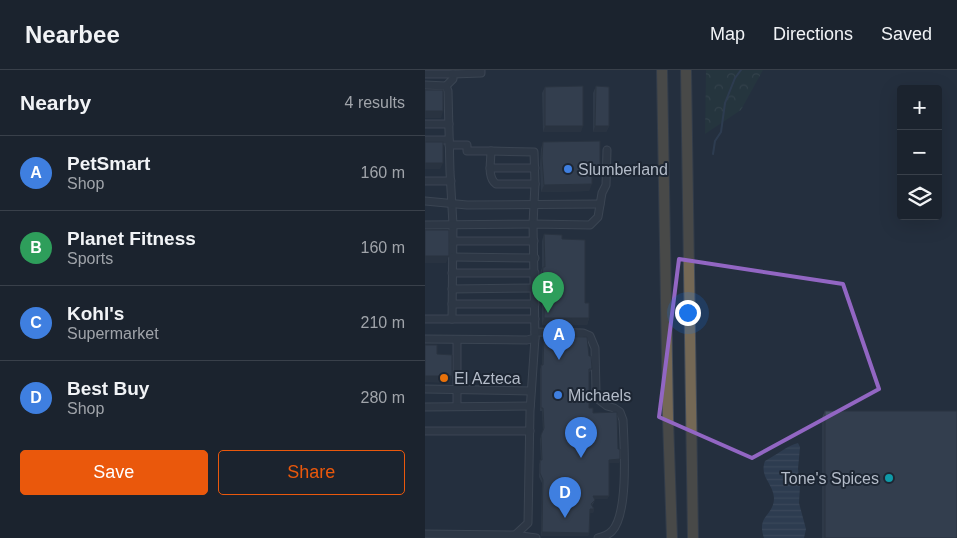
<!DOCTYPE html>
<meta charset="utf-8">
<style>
:root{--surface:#1b232e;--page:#282f3a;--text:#f1f3f6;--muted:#a0a4aa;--line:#39404a;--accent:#ea580c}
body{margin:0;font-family:Helvetica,sans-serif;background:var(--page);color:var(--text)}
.controls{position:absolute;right:15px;top:15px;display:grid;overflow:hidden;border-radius:5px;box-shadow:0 5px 20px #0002}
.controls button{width:45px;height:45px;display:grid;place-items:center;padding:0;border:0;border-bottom:1px solid var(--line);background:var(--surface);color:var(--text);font:25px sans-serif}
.you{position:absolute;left:262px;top:242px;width:18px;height:18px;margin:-12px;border:4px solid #fff;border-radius:50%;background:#1a73e8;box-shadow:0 0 0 8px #1a73e833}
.badge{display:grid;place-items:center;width:32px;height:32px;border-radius:50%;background:var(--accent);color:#fff;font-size:16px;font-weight:700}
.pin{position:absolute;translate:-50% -41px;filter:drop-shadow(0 1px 2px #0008)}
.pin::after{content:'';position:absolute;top:26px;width:18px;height:15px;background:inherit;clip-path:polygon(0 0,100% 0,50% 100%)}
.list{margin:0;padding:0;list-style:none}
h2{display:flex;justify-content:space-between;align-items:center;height:65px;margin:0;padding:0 20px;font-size:21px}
h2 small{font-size:16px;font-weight:400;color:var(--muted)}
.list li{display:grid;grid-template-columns:32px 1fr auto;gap:15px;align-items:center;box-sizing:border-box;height:75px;padding:0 20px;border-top:1px solid var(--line)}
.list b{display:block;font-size:19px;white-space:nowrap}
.list p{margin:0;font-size:16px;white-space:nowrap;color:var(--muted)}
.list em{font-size:16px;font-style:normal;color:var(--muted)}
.actions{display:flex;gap:10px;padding:15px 20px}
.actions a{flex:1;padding:11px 0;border:1px solid var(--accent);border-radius:5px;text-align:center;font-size:18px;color:var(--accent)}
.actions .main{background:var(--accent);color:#fff}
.icon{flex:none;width:28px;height:28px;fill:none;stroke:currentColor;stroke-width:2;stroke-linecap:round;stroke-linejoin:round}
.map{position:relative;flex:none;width:532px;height:468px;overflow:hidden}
header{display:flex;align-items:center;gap:30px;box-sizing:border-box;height:70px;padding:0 25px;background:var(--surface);border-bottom:1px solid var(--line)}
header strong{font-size:24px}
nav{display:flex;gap:28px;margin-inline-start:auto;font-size:18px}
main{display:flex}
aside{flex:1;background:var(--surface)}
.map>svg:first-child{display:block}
.forest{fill:url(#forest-crowns)}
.water{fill:url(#water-rules)}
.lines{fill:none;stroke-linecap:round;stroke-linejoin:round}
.stream{stroke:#394c67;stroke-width:2}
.minor-casing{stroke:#565f6c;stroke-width:9}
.highway-casing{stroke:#434c59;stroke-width:12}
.minor{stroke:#38414e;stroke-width:7}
.highway{stroke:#746855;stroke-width:10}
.wall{fill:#3b4654}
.shaded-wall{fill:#303945}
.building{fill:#455162;stroke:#303945}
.marked{fill:none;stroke:#9266c3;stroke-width:4;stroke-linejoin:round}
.shop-dot{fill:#3f7fe0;stroke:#1d2633;stroke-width:2}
.food-dot{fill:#e8710a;stroke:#1d2633;stroke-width:2}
.culture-dot{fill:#0f9aa8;stroke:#1d2633;stroke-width:2}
.labels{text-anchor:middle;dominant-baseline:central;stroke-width:4;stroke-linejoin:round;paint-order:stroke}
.poi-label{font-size:16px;fill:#b4bcc9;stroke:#1d2633;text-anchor:start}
</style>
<header>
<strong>Nearbee</strong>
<nav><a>Map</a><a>Directions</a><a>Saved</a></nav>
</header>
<main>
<aside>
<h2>Nearby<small>4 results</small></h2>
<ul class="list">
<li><span class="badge" style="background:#3f7fe0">A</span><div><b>PetSmart</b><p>Shop</p></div><em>160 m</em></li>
<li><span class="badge" style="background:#2e9e5b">B</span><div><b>Planet Fitness</b><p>Sports</p></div><em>160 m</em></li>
<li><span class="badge" style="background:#3f7fe0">C</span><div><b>Kohl's</b><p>Supermarket</p></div><em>210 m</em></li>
<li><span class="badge" style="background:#3f7fe0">D</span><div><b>Best Buy</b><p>Shop</p></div><em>280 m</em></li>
</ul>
<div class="actions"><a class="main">Save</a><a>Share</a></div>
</aside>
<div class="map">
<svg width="532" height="468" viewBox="0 0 532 468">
<defs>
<pattern id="forest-crowns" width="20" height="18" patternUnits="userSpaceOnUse" patternTransform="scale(1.25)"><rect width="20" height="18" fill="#263c3f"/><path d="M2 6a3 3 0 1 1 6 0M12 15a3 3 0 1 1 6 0" fill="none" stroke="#435659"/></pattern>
<pattern id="water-rules" width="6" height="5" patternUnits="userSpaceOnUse" patternTransform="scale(1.25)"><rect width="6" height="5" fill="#394c67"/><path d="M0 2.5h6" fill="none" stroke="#53647b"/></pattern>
</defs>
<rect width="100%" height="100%" fill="#242f3e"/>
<!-- forest -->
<polygon class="forest" points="281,0 338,0 316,40 280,64"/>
<!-- water -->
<path class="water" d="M373,373L375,377L373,399L375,416L374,433L381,459L379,468H339C331,445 349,446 349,428C348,413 334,407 340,391C350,386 363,375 373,373Z"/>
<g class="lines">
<!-- stream -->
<polyline class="stream" points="288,84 290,71 296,62 300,33 310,8 316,0"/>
<defs>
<g id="minor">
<polyline points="0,4 28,4 28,9 21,16"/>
<polyline points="28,4 56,3 56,0"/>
<polyline points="0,15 21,16 23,21 25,102 28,155 27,249"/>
<polyline points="0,54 24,54"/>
<polyline points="0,70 24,70"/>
<polyline points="66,81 109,82 110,114"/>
<polyline points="65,98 110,98"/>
<polyline points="0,111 26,111"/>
<polyline points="0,131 42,135 175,134"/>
<path d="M0,155L108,154L110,114H71C62,107 66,92 66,81H42V75H24"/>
<polyline points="28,171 109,171"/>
<polyline points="28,187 110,188"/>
<polyline points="27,203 110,203"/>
<polyline points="27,219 110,218"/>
<polyline points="27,234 110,234"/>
<polyline points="0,249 110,249"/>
<path d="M110,262L158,263L165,266L170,278L171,322L174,330L182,336L189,338L195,342L198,350C199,374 204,443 187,461C184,464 178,467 173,468"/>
<polyline points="0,269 102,270 110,268 108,154 165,155 173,147 177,123 181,115 182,80"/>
<polyline points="32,270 32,336"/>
<polyline points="0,319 106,321"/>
<polyline points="0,337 105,336"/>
<polyline points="0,361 105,361"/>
<polyline points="0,464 89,465 111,468"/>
<polyline points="87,468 103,453 105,341 110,268"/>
</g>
<g id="highway">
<polyline points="237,0 243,349 247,468"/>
<polyline points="261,0 268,468"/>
</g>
</defs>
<!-- minor casing -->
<use href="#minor" class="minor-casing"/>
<!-- highway casing -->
<use href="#highway" class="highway-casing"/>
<!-- minor -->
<use href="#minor" class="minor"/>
<!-- highway -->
<use href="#highway" class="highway"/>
</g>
<!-- wall -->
<g class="wall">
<polygon points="171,16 184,56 181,62 168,62 168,23"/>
<polygon points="120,17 156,62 118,62 117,23"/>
<polygon points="118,72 173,104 167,105 164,121 116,122 115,94 116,79"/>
<polygon points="119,164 137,169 160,233 164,248 162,255 117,255 117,221 115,220 115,203 117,198 117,171"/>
<polygon points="119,266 164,286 167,299 165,302 164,302 164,338 168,343 193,379 195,389 194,393 184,393 184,426 182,429 169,429 170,430 168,434 167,435 169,439 168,443 165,443 164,463 163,466 116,466 117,413 114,407 114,394 116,390 115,369 118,361 117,341 115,341 115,299 117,295 118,269"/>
<polygon points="400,341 532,468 397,468 397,348"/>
</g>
<!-- shaded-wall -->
<g class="shaded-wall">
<polygon points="0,41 18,41 16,48 0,48"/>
<polygon points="120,56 158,56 156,62 118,62"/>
<polygon points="170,56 184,56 181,62 168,62"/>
<polygon points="0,93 18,93 15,99 0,99"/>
<polygon points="167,98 175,98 173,104 164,105"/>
<polygon points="167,114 164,121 116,122 119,115"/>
<polygon points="0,186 24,186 21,193 0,193"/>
<polygon points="119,248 164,248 162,255 117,255"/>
<polygon points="0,306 27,306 25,313 0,312"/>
<polygon points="195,389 194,393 183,393 184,390"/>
<polygon points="168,426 184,426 182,429 166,429"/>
<polygon points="165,439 169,439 168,443 164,443"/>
<polygon points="117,462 164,463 163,466 116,466"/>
</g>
<!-- building -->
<g class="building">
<polygon points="158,16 158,56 120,56 120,17"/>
<polygon points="171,16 184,17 184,56 170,56"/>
<rect x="0" y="20" width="18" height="21"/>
<polygon points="175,71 175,98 167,98 167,114 119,115 117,88 118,72"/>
<rect x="0" y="72" width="18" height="21"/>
<rect x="0" y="160" width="24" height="26"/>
<polygon points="119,164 137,165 137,169 160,170 160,233 164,233 164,248 119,248 120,214 117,214 117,209 118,197 120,197"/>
<polygon points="119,266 162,267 164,286 166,286 167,299 164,299 164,338 168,338 168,343 192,342 193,379 195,379 195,389 184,390 184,426 168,426 170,430 166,434 169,439 165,439 164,463 117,462 118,410 115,403 115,390 117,390 116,365 119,358 118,338 116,338 116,295 118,295"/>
<polygon points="0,275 12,275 12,284 27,285 27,306 0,306"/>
<rect x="400" y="341" width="132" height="127"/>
</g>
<!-- marked area -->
<path d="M0 0H532V468H0ZM254,189L418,214L454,319L327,388L234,347Z" fill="#242f3e" fill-opacity=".55" fill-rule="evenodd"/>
<path class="marked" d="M254,189L418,214L454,319L327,388L234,347Z"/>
<!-- markers -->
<g class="shop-dot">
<circle cx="143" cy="99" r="5"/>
<circle cx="133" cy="325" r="5"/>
</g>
<circle class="food-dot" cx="19" cy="308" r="5"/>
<circle class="culture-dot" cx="464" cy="408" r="5"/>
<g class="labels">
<!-- poi labels -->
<g class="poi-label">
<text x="153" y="99">Slumberland</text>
<text x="29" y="308">El Azteca</text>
<text x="143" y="325">Michaels</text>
<text x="454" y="408" text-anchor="end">Tone's Spices</text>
</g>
</g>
</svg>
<div class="controls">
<button>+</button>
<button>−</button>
<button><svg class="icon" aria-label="layers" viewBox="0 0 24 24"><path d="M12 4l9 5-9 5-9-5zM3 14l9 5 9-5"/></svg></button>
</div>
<div class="you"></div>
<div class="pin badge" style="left:134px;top:290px;background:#3f7fe0">A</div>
<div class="pin badge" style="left:123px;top:243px;background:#2e9e5b">B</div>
<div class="pin badge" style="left:156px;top:388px;background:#3f7fe0">C</div>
<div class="pin badge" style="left:140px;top:448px;background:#3f7fe0">D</div>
</div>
</main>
